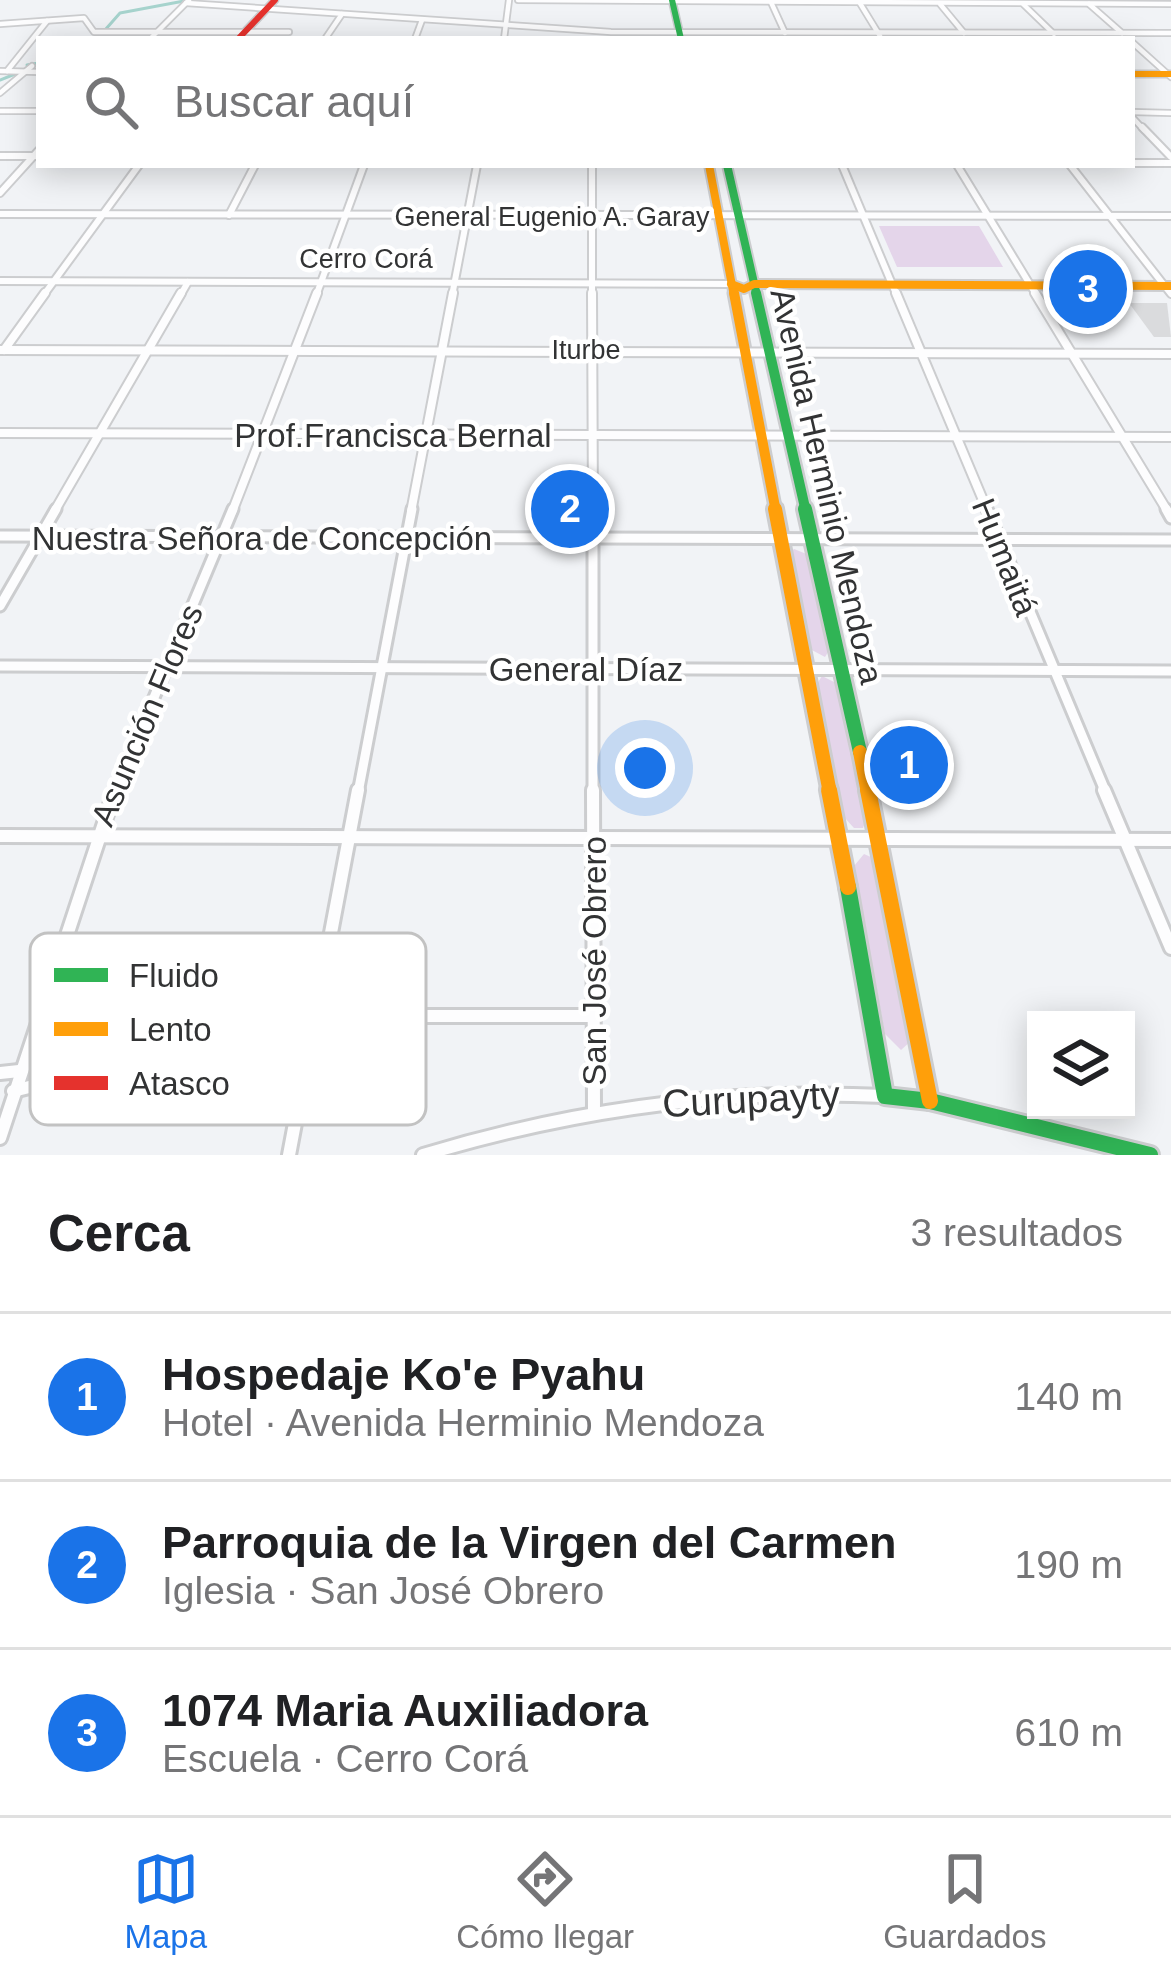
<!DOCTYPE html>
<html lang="es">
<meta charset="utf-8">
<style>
:root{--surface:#fff;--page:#f2f2f2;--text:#202124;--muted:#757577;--line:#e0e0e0;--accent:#1a73e8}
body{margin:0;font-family:Helvetica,sans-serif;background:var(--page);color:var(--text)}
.controls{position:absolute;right:36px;bottom:36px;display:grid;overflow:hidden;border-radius:0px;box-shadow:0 6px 30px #0003}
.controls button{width:108px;height:108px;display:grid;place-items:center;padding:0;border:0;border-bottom:3px solid var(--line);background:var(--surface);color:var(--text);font:60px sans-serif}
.you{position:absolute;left:645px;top:768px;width:42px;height:42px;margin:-30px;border:9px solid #fff;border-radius:50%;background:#1a73e8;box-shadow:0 0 0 18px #1a73e833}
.badge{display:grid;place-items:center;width:78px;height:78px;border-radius:50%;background:var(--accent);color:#fff;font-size:39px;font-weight:700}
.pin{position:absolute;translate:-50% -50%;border:6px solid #fff;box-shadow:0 3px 12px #0006}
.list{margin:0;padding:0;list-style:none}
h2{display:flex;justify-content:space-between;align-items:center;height:156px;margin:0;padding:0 48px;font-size:51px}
h2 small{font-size:39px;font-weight:400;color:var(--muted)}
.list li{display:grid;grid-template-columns:78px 1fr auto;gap:36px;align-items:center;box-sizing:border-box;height:168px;padding:0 48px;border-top:3px solid var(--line)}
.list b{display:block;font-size:45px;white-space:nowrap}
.list p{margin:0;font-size:39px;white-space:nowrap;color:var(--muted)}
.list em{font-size:39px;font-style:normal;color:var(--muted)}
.icon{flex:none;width:66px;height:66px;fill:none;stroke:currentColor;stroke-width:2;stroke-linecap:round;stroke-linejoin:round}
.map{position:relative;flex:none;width:1171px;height:1155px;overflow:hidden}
.search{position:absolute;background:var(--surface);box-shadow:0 6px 30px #0003;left:36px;right:36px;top:36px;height:132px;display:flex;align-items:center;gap:30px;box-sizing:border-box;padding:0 42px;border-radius:0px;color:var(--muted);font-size:45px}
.sheet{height:660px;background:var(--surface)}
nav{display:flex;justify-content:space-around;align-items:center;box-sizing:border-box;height:168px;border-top:3px solid var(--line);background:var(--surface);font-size:33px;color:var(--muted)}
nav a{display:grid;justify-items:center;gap:6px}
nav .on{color:var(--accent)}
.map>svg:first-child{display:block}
.green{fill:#e4d5ea}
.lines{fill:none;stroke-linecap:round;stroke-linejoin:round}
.stream{stroke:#a6d3cd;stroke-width:3}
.building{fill:#dadbdd}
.street-far4-casing{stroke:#cccdcf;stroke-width:8}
.street-far3-casing{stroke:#cccdcf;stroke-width:10}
.street-far2-casing{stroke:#cccdcf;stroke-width:12}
.street-far1-casing{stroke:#cccdcf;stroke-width:15}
.street-casing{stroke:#cccdcf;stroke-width:18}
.fast-far4-casing{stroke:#cccdcf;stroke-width:9}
.fast-far3-casing{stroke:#cccdcf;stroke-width:12}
.fast-far2-casing{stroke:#cccdcf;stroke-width:15}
.fast-far1-casing{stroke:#cccdcf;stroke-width:20}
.fast-casing{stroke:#cccdcf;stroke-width:22}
.slow-far4-casing{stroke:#cccdcf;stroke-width:9}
.slow-far3-casing{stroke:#cccdcf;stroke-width:12}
.slow-far2-casing{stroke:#cccdcf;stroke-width:15}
.slow-far1-casing{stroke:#cccdcf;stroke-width:20}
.slow-casing{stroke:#cccdcf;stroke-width:22}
.jam-casing{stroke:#cccdcf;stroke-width:9}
.street-far4{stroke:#fdfdfe;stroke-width:4.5}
.street-far3{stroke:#fdfdfe;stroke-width:6}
.street-far2{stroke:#fdfdfe;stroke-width:8}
.street-far1{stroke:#fdfdfe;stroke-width:9}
.street{stroke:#fdfdfe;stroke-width:12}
.fast-far4{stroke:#30b455;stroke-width:6}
.fast-far3{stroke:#30b455;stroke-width:8}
.fast-far2{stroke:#30b455;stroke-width:10}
.fast-far1{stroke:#30b455;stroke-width:14}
.fast{stroke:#30b455;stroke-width:16}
.slow-far4{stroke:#ff9f0a;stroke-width:6}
.slow-far3{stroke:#ff9f0a;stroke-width:8}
.slow-far2{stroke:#ff9f0a;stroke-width:10}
.slow-far1{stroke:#ff9f0a;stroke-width:14}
.slow{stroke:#ff9f0a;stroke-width:16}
.jam{stroke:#e5322d;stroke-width:6}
.labels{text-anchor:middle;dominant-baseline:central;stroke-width:9;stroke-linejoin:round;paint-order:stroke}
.far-street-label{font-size:27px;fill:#323334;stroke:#fff}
.street-label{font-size:33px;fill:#323334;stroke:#fff}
.near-street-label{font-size:39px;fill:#323334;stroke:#fff}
.key{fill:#fff;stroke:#c2c2c2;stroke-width:3}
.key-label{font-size:33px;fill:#323334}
</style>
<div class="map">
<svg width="1171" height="1155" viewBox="0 0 1171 1155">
<rect width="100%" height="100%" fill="#f1f3f6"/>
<!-- green -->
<g class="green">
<polygon points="879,226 979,226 1003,267 897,267"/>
<polygon points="794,549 809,555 830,649 825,657 810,649 790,553"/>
<polygon points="822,676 838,684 867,817 863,828 854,828 844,817 817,684"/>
<polygon points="864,854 873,858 912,1040 901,1050 885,1034 854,866"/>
</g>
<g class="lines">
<!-- stream -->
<g class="stream">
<polyline points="105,30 120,13 184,1"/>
<polyline points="27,65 39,63"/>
<polyline points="0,80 15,74"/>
</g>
</g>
<!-- building -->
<g class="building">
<polygon points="1129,303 1167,303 1171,337 1154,337"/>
<polygon points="880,753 934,760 937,771 884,771"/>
</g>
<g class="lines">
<defs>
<g id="street-far4">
<polyline points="518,0 1171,4"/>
<polyline points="770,0 785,33"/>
<polyline points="858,0 880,36"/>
<polyline points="186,3 611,32 1171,33"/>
<polyline points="940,4 964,33"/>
<polyline points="1023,4 1054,34"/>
<polyline points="1089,4 1122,33"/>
<polyline points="0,24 84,18 94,32 289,32"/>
<polyline points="150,39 189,0"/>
<polyline points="325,39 342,14"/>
<polyline points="415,39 422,20"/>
<polyline points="504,39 509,0"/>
<polyline points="1132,42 1171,77"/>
<polyline points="0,71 39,72"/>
<polyline points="7,71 47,21"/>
<polyline points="0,93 32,66"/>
<polyline points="0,111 39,111"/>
<polyline points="1132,112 1171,113"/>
<polyline points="1132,117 1144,130"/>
</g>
<g id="street-far3">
<polyline points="1142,127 1171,157"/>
<polyline points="0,156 37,156"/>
<polyline points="1132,163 1171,163"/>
<polyline points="592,165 592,296"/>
<polyline points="842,165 897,296"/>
<polyline points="957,165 1037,296"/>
<polyline points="1070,165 1171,294"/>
<polyline points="0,193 39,150"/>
<polyline points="0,214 1171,216"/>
<polyline points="229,215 255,165"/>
<polyline points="0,281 731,284"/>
<polyline points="43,296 139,165"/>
<polyline points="180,296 188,282"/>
<polyline points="316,296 364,165"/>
<polyline points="452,296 477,165"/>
</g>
<g id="street-far2">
<polyline points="592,293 593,512"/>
<polyline points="896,293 988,512"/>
<polyline points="1035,293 1168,512"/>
<polyline points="0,350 1171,354"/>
<polyline points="4,350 45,293"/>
<polyline points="0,433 1171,437"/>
<polyline points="54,512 181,293"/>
<polyline points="232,512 317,293"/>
<polyline points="411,512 453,293"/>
</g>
<g id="street-far1">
<polyline points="593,509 593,793"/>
<polyline points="987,509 1106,793"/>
<polyline points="1166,509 1171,518"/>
<polyline points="0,536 1171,540"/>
<polyline points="0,606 56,509"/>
<polyline points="0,666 1171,671"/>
<polyline points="114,793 233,509"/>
<polyline points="358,793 412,509"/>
</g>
<g id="street">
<polyline points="593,790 594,1109"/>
<polyline points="1104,790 1171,948"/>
<polyline points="0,836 1171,840"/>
<polyline points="0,1073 19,1071"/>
<polyline points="13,1091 316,1016 594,1016"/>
<polyline points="0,1138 115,790"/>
<polyline points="289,1155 358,790"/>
<path d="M423,1155C575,1109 726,1088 885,1096"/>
</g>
<polyline id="fast-far4" points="672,0 681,39"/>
<polyline id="fast-far3" points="727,165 757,296"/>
<polyline id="fast-far2" points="756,293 806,512"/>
<polyline id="fast-far1" points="805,509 860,752"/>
<polyline id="fast" points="848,887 885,1096 930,1101 1150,1155"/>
<polyline id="slow-far4" points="1132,74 1171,74"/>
<g id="slow-far3">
<polyline points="709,165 734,296"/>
<polyline points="731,284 744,289 754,284 1171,286"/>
</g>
<polyline id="slow-far2" points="734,293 776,512"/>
<g id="slow-far1">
<polyline points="775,509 830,793"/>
<polyline points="860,752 868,793"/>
</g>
<g id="slow">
<polyline points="829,790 848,887"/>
<polyline points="868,790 930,1101"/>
</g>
<polyline id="jam" points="238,39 275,0"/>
</defs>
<!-- street-far4 casing -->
<use href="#street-far4" class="street-far4-casing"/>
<!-- street-far3 casing -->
<use href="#street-far3" class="street-far3-casing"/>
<!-- street-far2 casing -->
<use href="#street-far2" class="street-far2-casing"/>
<!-- street-far1 casing -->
<use href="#street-far1" class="street-far1-casing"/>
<!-- street casing -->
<use href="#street" class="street-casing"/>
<!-- fast-far4 casing -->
<use href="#fast-far4" class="fast-far4-casing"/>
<!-- fast-far3 casing -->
<use href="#fast-far3" class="fast-far3-casing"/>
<!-- fast-far2 casing -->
<use href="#fast-far2" class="fast-far2-casing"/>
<!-- fast-far1 casing -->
<use href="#fast-far1" class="fast-far1-casing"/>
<!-- fast casing -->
<use href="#fast" class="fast-casing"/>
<!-- slow-far4 casing -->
<use href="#slow-far4" class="slow-far4-casing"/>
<!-- slow-far3 casing -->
<use href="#slow-far3" class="slow-far3-casing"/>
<!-- slow-far2 casing -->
<use href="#slow-far2" class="slow-far2-casing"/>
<!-- slow-far1 casing -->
<use href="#slow-far1" class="slow-far1-casing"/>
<!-- slow casing -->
<use href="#slow" class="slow-casing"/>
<!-- jam casing -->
<use href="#jam" class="jam-casing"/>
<!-- street-far4 -->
<use href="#street-far4" class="street-far4"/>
<!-- street-far3 -->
<use href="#street-far3" class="street-far3"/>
<!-- street-far2 -->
<use href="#street-far2" class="street-far2"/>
<!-- street-far1 -->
<use href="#street-far1" class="street-far1"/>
<!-- street -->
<use href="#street" class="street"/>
<!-- fast-far4 -->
<use href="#fast-far4" class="fast-far4"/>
<!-- fast-far3 -->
<use href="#fast-far3" class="fast-far3"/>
<!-- fast-far2 -->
<use href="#fast-far2" class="fast-far2"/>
<!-- fast-far1 -->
<use href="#fast-far1" class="fast-far1"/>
<!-- fast -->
<use href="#fast" class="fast"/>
<!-- slow-far4 -->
<use href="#slow-far4" class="slow-far4"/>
<!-- slow-far3 -->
<use href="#slow-far3" class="slow-far3"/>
<!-- slow-far2 -->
<use href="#slow-far2" class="slow-far2"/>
<!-- slow-far1 -->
<use href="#slow-far1" class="slow-far1"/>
<!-- slow -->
<use href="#slow" class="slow"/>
<!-- jam -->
<use href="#jam" class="jam"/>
</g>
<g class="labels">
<!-- far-street labels -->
<g class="far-street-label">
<text x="552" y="217">General Eugenio A. Garay</text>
<text x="366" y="259">Cerro Corá</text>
<text x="586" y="350">Iturbe</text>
</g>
<!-- street labels -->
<g class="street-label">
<text x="393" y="435">Prof.Francisca Bernal</text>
<text transform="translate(827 486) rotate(77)">Avenida Herminio Mendoza</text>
<text x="262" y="538">Nuestra Señora de Concepción</text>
<text transform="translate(1005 557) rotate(68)">Humaitá</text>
<text x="586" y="669">General Díaz</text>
<text transform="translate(147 715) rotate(-67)">Asunción Flores</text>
<text transform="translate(594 961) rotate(-90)">San José Obrero</text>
</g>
<!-- near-street labels -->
<g class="near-street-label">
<text transform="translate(751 1099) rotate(-3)">Curupayty</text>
</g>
</g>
<!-- legend -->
<rect x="30" y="933" width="396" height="192" rx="18" class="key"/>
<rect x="54" y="968" width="54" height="14" fill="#30b455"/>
<rect x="54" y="1022" width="54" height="14" fill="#ff9f0a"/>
<rect x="54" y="1076" width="54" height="14" fill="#e5322d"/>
<g class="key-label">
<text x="129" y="987">Fluido</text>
<text x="129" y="1041">Lento</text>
<text x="129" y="1095">Atasco</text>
</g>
</svg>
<div class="controls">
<button><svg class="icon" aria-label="layers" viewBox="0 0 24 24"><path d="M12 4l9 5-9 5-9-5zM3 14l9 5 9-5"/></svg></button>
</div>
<div class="you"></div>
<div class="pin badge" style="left:909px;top:765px">1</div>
<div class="pin badge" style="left:570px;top:509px">2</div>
<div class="pin badge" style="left:1088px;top:289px">3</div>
<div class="search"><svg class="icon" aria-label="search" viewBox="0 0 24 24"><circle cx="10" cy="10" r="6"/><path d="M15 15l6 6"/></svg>Buscar aquí</div>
</div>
<section class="sheet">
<h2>Cerca<small>3 resultados</small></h2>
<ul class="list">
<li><span class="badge">1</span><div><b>Hospedaje Ko'e Pyahu</b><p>Hotel · Avenida Herminio Mendoza</p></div><em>140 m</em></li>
<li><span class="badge">2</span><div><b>Parroquia de la Virgen del Carmen</b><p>Iglesia · San José Obrero</p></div><em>190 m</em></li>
<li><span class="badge">3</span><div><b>1074 Maria Auxiliadora</b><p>Escuela · Cerro Corá</p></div><em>610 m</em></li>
</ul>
</section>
<nav>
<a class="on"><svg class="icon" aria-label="map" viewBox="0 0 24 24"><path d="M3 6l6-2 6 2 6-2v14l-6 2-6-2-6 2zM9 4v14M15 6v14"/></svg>Mapa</a>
<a><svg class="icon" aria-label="directions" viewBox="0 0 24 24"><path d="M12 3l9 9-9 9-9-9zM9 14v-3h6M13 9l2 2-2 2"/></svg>Cómo llegar</a>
<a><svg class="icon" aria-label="saved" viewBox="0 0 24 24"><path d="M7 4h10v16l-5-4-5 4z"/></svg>Guardados</a>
</nav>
